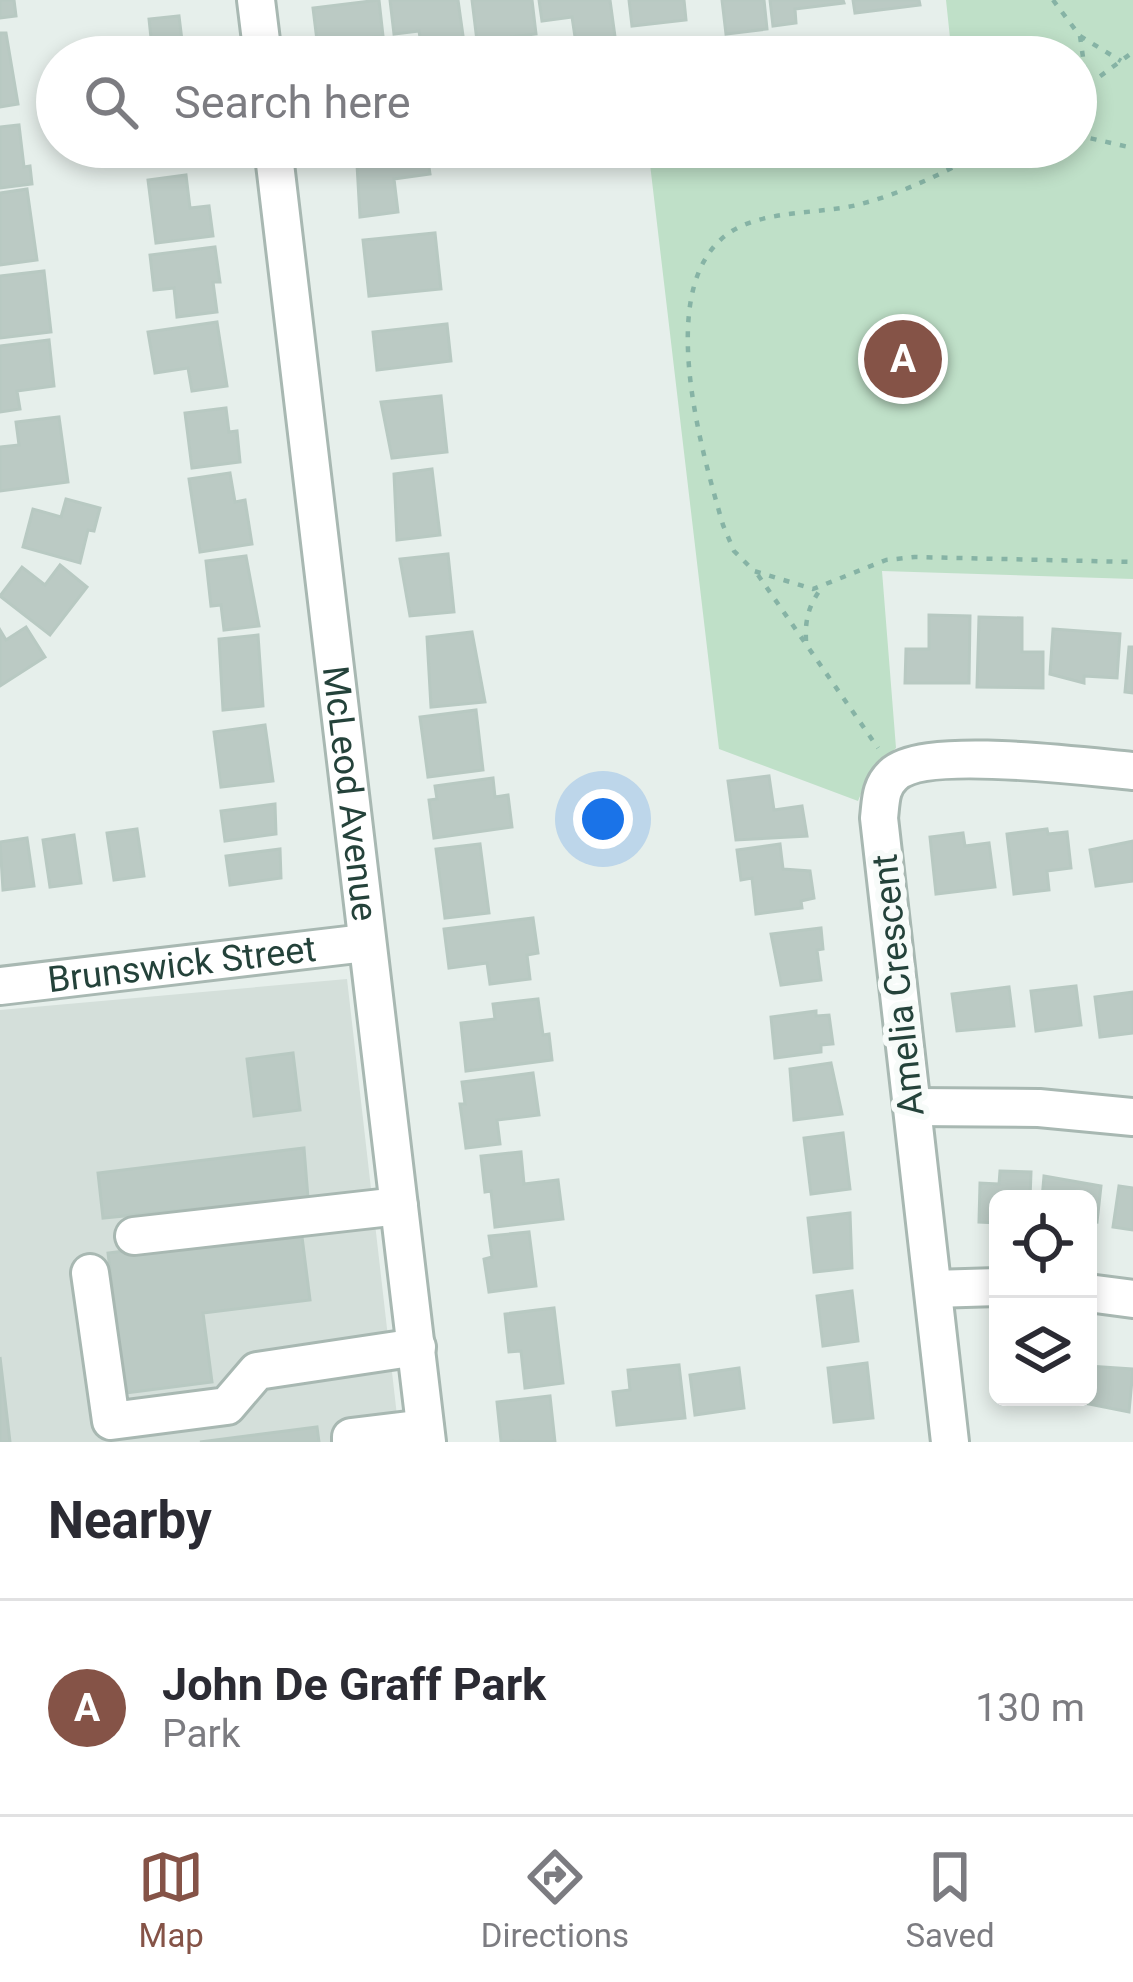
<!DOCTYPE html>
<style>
:root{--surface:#fff;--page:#f7f7f7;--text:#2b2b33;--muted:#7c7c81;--line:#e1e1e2;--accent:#855347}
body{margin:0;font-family:Roboto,sans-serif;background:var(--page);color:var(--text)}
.controls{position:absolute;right:36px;bottom:36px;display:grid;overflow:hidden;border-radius:18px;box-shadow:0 6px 18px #0003}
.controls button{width:108px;height:108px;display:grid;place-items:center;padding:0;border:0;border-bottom:3px solid var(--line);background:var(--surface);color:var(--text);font:60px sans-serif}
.you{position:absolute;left:603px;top:819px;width:42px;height:42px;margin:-30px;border:9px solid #fff;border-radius:50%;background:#1a73e8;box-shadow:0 0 0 18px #1a73e833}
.badge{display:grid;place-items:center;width:78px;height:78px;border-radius:50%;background:var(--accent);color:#fff;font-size:39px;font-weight:700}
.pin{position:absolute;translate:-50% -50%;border:6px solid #fff;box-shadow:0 3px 12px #0006}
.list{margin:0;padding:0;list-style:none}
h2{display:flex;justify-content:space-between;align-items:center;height:156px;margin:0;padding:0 48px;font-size:51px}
h2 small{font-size:39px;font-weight:400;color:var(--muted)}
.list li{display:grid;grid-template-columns:78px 1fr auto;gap:36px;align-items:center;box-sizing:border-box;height:216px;padding:0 48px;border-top:3px solid var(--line)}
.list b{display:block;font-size:45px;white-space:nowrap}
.list p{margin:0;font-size:39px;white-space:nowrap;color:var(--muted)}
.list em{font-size:39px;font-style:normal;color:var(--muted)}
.icon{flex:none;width:66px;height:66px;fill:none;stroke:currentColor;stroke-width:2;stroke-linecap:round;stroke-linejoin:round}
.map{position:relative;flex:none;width:1133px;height:1442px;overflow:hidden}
.search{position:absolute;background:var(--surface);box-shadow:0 6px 18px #0003;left:36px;right:36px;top:36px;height:132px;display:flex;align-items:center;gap:30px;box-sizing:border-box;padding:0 42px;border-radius:66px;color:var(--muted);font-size:45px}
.sheet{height:372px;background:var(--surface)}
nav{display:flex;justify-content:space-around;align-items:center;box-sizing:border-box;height:168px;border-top:3px solid var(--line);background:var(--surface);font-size:33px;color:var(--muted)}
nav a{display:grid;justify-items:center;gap:6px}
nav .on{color:var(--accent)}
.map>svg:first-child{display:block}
.built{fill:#d4dfda}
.green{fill:#bfe0c8}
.building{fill:#bbcac4;stroke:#b8c9c2;stroke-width:3}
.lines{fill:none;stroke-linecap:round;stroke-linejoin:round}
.minor-casing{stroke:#a8b8b2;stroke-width:42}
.path{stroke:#86b3a5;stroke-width:4.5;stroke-dasharray:6 9;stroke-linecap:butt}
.minor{stroke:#fff;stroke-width:36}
.labels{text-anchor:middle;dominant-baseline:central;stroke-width:12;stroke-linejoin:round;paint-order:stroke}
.street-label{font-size:36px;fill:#24423a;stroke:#f7fbf9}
</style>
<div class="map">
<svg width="1133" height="1442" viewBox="0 0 1133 1442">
<rect width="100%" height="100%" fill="#e6efeb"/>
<!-- built -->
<polygon class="built" points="347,979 400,1442 0,1442 0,1010"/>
<!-- green -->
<polygon class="green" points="946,0 1133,0 1133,579 882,571 896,748 869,774 858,801 719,749 648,147 1076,147 1076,57 952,57"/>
<!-- building -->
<g class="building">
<polygon points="0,0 14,0 16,16 0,18"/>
<polygon points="379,0 383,36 359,38 361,57 319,57 313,8"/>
<polygon points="390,0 458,0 466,57 423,57 419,31 394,34"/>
<polygon points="472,0 532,0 536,34 477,41"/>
<polygon points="539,0 610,0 616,44 577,50 572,17 542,21"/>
<polygon points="629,0 684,0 686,20 632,26"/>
<polygon points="722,0 764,0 767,29 726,34"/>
<polygon points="770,0 843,0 844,3 795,9 796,23 773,26"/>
<polygon points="853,0 919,0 920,5 855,13"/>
<polygon points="179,16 184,57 153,57 149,19"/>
<polygon points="0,33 6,33 18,104 0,107"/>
<polygon points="19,125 24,167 30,166 32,184 0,188 0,127"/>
<polygon points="142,147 204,147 205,151 144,159"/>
<polygon points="356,147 426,147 430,174 394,179 398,212 360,217"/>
<polygon points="186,175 190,208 209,206 213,236 156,243 148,180"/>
<polygon points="27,189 37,260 0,265 0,193"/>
<polygon points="435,233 441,289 369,296 363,240"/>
<polygon points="215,247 220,282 213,282 217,312 177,317 174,288 154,290 150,255"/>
<polygon points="44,271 51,332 0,338 0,276"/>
<polygon points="217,322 227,386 192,391 188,368 155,373 148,332"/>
<polygon points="447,324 451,361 377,370 373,332"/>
<polygon points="49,340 54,386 17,391 20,409 0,412 0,346"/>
<polygon points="441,396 447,452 392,458 381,402"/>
<polygon points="226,408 229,432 237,431 240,462 192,468 185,413"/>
<polygon points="59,417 68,482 0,491 0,447 19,445 16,422"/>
<polygon points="432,469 440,535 397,540 394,474"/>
<polygon points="230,473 235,502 245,500 252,544 200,552 189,479"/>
<polygon points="66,499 100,508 94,531 88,530 80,563 23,547 33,509 61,517"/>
<polygon points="448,554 454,612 410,616 400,559"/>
<polygon points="246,556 259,626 224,630 221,605 211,606 206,561"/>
<polygon points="60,565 87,587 50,635 0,596 22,567 45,585"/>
<polygon points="929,615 970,616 969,683 905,683 906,649 929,649"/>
<polygon points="979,617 1022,618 1022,652 1043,652 1043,688 977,687"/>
<polygon points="26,627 45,657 0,686 0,630 6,640"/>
<polygon points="1053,629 1120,634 1117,678 1084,676 1084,683 1050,674"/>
<polygon points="472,632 485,702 431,707 427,637"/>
<polygon points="258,635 263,706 223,710 219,639"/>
<polygon points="1129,647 1133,647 1133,693 1125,692"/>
<polygon points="476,710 483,770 428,777 420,717"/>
<polygon points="265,725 273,781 221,787 214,732"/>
<polygon points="769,776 774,810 802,806 807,836 736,840 728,781"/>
<polygon points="493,778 495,797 508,795 512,827 434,838 429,800 437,799 435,786"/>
<polygon points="275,804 276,834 225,841 221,811"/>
<polygon points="137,829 144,876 114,880 107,833"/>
<polygon points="1047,829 1048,834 1067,832 1071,868 1047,871 1049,890 1014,894 1007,834"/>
<polygon points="963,833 965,846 989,843 995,887 936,894 930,837"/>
<polygon points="74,835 81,883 50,887 43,840"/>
<polygon points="27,838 34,886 3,890 0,842"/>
<polygon points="1133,841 1133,881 1096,886 1090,850"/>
<polygon points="480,844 489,913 445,918 436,849"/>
<polygon points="780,844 783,869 810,871 814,898 801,901 802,908 756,914 752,878 741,880 737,850"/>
<polygon points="280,849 281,878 230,885 226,856"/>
<polygon points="533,918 538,953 527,955 530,979 490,984 487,963 449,968 444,929"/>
<polygon points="821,928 823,949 817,950 821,980 781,985 771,934"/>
<polygon points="1076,986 1081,1025 1036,1031 1031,991"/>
<polygon points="1009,987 1014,1026 957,1031 952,994"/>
<polygon points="1133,992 1133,1033 1100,1037 1095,997"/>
<polygon points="538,999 543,1035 549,1034 552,1060 466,1071 461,1023 495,1019 493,1004"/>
<polygon points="816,1011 816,1016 829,1015 833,1044 821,1045 821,1052 775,1058 771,1017"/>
<polygon points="293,1053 300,1110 254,1116 247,1059"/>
<polygon points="831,1063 842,1114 794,1120 790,1069"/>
<polygon points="533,1073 539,1115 497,1120 500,1144 466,1148 460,1104 465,1104 462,1082"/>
<polygon points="843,1133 850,1189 811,1194 804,1138"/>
<polygon points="304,1148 308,1198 103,1218 98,1173"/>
<polygon points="521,1152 524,1184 558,1180 563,1219 495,1227 491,1191 485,1192 481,1156"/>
<polygon points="1000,1171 1031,1172 1030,1199 998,1199 998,1223 979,1222 980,1183 999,1184"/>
<polygon points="1044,1176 1101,1186 1097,1222 1088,1221 1088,1199 1042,1199"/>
<polygon points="1119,1186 1133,1188 1133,1230 1113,1227"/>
<polygon points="850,1213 852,1268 814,1272 808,1218"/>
<polygon points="301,1229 310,1300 203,1313 212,1382 125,1393 108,1253"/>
<polygon points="529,1232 536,1286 489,1292 484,1259 492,1257 489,1236"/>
<polygon points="852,1291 858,1341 823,1346 817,1296"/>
<polygon points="554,1308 563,1383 525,1388 521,1351 509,1352 505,1314"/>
<polygon points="0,1357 10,1442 0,1442"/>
<polygon points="867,1363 873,1418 834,1422 828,1368"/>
<polygon points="679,1365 685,1418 617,1425 613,1392 630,1390 628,1370"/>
<polygon points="1088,1366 1133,1369 1129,1412 1079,1402 1079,1397 1088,1397"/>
<polygon points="739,1368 744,1408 695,1415 690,1375"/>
<polygon points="550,1396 555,1442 501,1441 497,1402"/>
<polygon points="317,1427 319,1442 200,1442"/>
</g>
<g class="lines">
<defs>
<g id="minor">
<polyline points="256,0 263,57"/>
<path id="s1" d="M273,147L427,1442"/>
<path id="s2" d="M0,986L365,943"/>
<polyline points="912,1107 1039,1108 1133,1117"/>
<polyline points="134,1236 399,1206"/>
<polyline points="90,1273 111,1421 227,1406 257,1371 417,1347"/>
<polyline points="933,1289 998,1287"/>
<polyline points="1088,1293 1133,1299"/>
<polyline points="351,1442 351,1437 425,1428"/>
<path d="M950,1442L879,818C881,801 880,787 893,775C924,745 1087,767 1133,771"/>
</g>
</defs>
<!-- minor casing -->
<use href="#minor" class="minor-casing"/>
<!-- path -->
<g class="path">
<polyline points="1053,0 1080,36 1087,86"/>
<polyline points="1080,36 1121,61"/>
<polyline points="1076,94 1133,52"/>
<polyline points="1076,135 1133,148"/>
<path d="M992,147C949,170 905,193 857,205C819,214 766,210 732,231C651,282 702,452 723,525L734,551L754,571L813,589L886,560L915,557L1133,562"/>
<polyline points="758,575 878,748"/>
<path d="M806,641C805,621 808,607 820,590"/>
</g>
<!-- minor -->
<use href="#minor" class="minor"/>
</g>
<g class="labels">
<!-- street labels -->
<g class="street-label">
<text stroke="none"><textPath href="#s1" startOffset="651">McLeod Avenue</textPath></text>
<text stroke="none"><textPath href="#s2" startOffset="183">Brunswick Street</textPath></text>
<text transform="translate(898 985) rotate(-96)">Amelia Crescent</text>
</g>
</g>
</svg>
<div class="controls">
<button><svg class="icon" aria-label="locate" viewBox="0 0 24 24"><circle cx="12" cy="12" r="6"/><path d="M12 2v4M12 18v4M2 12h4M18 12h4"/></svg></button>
<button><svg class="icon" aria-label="layers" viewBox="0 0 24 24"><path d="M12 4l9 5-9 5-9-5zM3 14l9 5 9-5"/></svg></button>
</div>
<div class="you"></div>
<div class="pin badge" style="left:903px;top:359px">A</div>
<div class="search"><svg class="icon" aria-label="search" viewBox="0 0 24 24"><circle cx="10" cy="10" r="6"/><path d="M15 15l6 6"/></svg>Search here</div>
</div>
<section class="sheet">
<h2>Nearby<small></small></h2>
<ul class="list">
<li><span class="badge">A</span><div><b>John De Graff Park</b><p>Park</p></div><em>130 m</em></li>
</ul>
</section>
<nav>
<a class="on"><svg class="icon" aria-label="map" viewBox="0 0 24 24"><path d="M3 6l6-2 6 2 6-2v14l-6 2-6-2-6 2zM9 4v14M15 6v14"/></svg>Map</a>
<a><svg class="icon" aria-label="directions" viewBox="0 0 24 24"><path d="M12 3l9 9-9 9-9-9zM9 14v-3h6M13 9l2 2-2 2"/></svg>Directions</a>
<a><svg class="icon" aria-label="saved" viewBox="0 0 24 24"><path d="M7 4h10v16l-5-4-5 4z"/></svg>Saved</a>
</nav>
